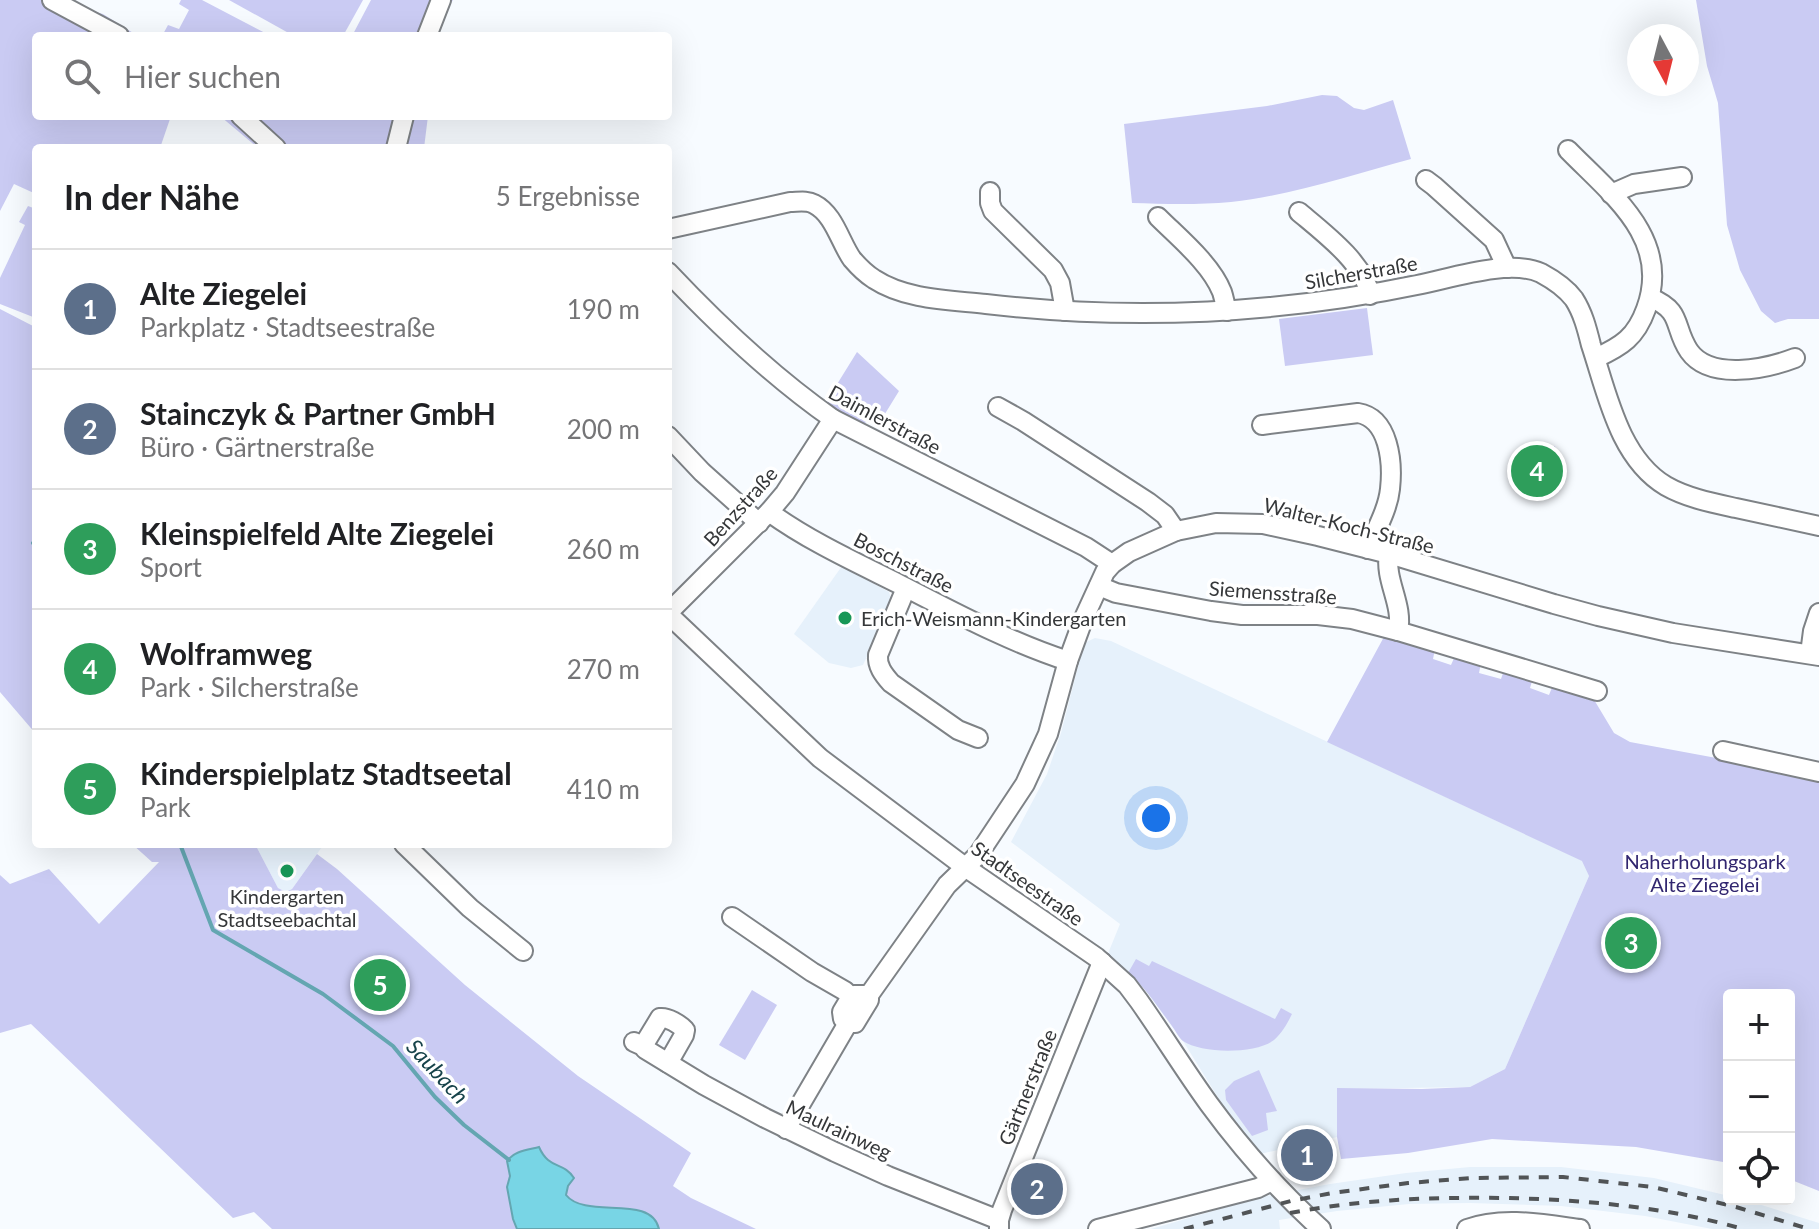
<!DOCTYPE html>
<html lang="de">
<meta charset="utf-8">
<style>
:root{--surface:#fff;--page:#f6f6f6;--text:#202124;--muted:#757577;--line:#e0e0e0;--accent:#189756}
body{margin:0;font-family:Lato,sans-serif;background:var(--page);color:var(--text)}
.controls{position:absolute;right:24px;bottom:24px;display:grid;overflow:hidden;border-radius:8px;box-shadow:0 8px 32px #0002}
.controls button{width:72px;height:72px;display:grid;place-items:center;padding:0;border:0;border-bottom:2px solid var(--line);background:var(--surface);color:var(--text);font:40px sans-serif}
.compass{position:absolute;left:1627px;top:24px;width:72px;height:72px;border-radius:50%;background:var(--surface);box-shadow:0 8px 32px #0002;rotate:173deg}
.you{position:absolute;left:1156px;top:818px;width:28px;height:28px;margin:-20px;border:6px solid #fff;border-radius:50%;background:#1a73e8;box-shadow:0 0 0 12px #1a73e833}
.badge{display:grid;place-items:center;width:52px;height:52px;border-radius:50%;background:var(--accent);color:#fff;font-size:26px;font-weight:700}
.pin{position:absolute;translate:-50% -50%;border:4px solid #fff;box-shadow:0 2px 8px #0006}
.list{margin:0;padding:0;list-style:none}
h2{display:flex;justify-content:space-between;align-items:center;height:104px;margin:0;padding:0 32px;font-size:34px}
h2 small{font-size:26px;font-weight:400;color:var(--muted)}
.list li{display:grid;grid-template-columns:52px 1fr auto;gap:24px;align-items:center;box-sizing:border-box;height:120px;padding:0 32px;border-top:2px solid var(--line)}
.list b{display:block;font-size:30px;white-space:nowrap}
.list p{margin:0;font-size:26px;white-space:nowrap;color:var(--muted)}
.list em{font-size:26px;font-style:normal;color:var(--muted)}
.icon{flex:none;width:44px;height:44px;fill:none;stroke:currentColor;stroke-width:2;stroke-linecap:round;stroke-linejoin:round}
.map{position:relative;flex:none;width:1819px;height:1229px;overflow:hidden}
.search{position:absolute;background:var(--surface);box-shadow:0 8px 32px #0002;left:32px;top:32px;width:640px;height:88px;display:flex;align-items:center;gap:20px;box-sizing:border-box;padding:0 28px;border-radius:8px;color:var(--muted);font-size:30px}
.panel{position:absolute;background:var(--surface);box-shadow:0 8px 32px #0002;left:32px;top:144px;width:640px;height:704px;border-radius:8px}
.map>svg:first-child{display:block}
.built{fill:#e6f1fb}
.green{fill:#cacbf3}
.water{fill:#78d5e5;stroke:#64a6b1;stroke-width:2}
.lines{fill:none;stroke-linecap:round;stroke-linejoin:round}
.stream{stroke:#64a6b1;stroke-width:4}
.minor-casing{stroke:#7e8286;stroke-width:22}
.minor{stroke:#fff;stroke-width:18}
.rail{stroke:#515456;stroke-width:4;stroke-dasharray:10 10;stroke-linecap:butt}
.poi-dot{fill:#189756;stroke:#fff;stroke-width:3}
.labels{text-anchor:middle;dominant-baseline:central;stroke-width:7;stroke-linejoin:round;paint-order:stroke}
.street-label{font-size:20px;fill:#353739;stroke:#fff}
.poi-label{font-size:20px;fill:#353739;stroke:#fff;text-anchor:start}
.park-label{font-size:20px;fill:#31266f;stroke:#fff}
.water-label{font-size:22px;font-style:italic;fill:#17434a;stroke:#fff}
</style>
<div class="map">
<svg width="1819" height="1229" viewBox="0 0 1819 1229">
<rect width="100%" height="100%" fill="#f7fbff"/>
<!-- built -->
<g class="built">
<polygon points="842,566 889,592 892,602 863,665 851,668 829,663 794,634"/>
<polygon points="1095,638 1111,641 1583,861 1589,876 1505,1069 1470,1087 1337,1089 1337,1137 1260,1154 1222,1104 1183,1041 1140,983 1107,956 1120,924 1011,842 1047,774 1061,733 1084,643"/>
<polygon points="255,844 324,844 292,889 286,892 278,888"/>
<polygon points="1470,1167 1561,1167 1654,1178 1729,1196 1729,1199 1742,1199 1819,1223 1819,1229 1712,1229 1645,1216 1561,1206 1470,1203 1409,1204 1337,1211 1279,1220 1280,1229 1151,1229 1261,1197 1330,1184 1406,1173"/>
</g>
<!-- green -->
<g class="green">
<polygon points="0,0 65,0 78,7 103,14 138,36 36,36 36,116 171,116 160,148 36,148 36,194 14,184 0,211"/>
<polygon points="181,0 202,0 271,36 162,36 168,25 179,29 189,10 179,4"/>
<polygon points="229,0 363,0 343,36 294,36"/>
<polygon points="371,0 453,0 442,17 437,36 352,36"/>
<polygon points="1696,0 1819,0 1819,319 1788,319 1775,323 1761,311 1740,270 1727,225 1718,103 1707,66"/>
<path d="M1322,95L1337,96L1354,108L1364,110L1393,100L1411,159C1352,175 1292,195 1231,202C1198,205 1164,204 1132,203L1124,124L1267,106Z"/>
<polygon points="220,116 428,116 424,148 258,148"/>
<polygon points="28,206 36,209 36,316 33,317 0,304 0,278 25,225 19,222"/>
<polygon points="1367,308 1373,355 1285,366 1279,319"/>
<polygon points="0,309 33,326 36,325 36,734 0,692"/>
<polygon points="857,352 899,391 883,417 872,412 864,425 826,402"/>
<polygon points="1555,446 1560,491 1520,496 1515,451"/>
<polygon points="1385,635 1435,649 1433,659 1451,665 1455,656 1481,663 1479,673 1501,679 1504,670 1533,678 1530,688 1549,695 1553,685 1593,698 1614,733 1630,742 1819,777 1819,1191 1789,1179 1789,995 1729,995 1729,1163 1636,1147 1492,1139 1408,1153 1341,1159 1337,1137 1337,1088 1422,1089 1470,1087 1505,1069 1589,876 1582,861 1327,742"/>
<polygon points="132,844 255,844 278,888 286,892 292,889 317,854 337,869 465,985 578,1076 691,1153 673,1186 691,1198 756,1229 272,1229 254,1212 233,1218 31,1024 0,1033 0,875 10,884 49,869 99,924 159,862 152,862"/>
<path d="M1136,959L1149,966L1152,961L1275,1019L1281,1008L1292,1014C1287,1024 1282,1033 1274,1040C1256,1054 1202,1054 1183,1041C1179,1038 1175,1030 1172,1026C1158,1007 1146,988 1128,973Z"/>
<polygon points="752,990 777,1005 745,1060 719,1045"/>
<polygon points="1259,1070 1277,1111 1266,1113 1268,1130 1252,1136 1226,1100 1225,1090 1234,1081"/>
</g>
<!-- water -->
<path class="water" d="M539,1147C549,1170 563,1161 574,1178L568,1186L566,1195C586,1220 651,1193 659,1229H517L513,1219L507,1187L510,1176L507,1161C514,1151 527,1150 539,1147Z"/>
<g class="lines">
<!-- stream -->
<g class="stream">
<polyline points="33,543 36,546"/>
<polyline points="180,844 213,930 323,994 393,1046 435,1097 464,1125 509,1160"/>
</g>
<defs>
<g id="minor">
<polyline points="52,0 119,36"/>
<polyline points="427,36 441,0"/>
<polyline points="241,116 276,148"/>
<polyline points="396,148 404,116"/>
<path d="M1568,150C1612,195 1672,239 1646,309C1636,337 1622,346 1596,358"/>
<polyline points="1426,180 1434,186 1494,240 1507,268"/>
<polyline points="990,192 990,203 993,211 1053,270 1060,283 1065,311"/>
<polyline points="1611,194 1634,184 1682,177"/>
<path d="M1299,212C1324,233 1364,263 1370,295"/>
<path d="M1158,217C1179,238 1211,264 1222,292C1224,298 1225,305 1227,311"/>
<path d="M668,229L790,202C798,202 807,200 814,204C834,214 840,242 852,259C858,266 866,274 874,279C906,300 950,300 986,304C1132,321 1278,314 1422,284C1455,277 1510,259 1541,273C1554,280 1565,287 1574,299C1583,313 1587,329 1591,345C1607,393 1619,458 1666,486C1687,498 1713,503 1736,508C1763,514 1791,520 1819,526"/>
<path d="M668,272C718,325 773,377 833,419L1086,547L1112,564"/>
<path d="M1651,298C1683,311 1673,327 1689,351C1710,381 1766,369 1795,358"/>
<polyline points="998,407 1023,421 1148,502 1165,515 1176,531"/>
<path d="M1262,425L1358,413C1389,418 1393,462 1390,489C1388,509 1376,530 1368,549"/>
<polyline points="668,436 702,472 759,523"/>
<path d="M769,512C809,541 855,562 899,584C954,612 1009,642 1068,661"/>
<path d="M1389,554C1384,580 1404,605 1398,631"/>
<polyline points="1099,586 1116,593 1211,611 1242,615 1318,615 1352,619 1398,631 1597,691"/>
<path d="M906,588L878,655C877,666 883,674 891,683L958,730L978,738"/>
<polyline points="668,613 769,512 785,493 833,419"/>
<path d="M668,614L820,758L965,867L1096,957L1127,985L1139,1001C1163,1035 1185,1071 1209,1104C1242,1149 1279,1191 1321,1229"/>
<polyline points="1810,654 1813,631 1819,613"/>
<polyline points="1723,751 1819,772"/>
<polyline points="404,844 470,908 523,951"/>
<polyline points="732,917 812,972 845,991 851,997"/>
<polygon points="854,995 869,995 869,1000 855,1023 848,1023 843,1019 842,1012 851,997"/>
<polyline points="869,995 947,885 978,855 1025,784 1048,734 1068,661 1083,620 1105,572 1112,564 1129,552 1176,531 1216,523 1263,524 1318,536 1389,554 1554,604 1598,616 1673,633 1819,656"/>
<polyline points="634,1042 643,1046 645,1049 704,1085 765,1118 835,1152 888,1176 999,1220"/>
<path d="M643,1046L660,1018C668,1017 679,1024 685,1030L684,1035L668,1063"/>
<polyline points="786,1129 848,1023"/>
<polyline points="999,1229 999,1220 1002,1210 1102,962"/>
<polyline points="1098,1229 1258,1188 1272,1181"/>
<path d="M1467,1229C1502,1216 1543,1224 1580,1229"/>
</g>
</defs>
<!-- minor casing -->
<use href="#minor" class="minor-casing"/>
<!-- minor -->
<use href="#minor" class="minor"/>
<!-- rail -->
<g class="rail">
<path d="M1290,1213C1362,1199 1435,1197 1508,1198C1586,1200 1667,1207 1743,1229"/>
<polyline points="1184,1229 1291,1201 1332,1193 1408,1183 1472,1178 1563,1177 1653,1187 1736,1207 1809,1229"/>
</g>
</g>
<!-- markers -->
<g class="poi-dot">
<circle cx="845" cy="618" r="8"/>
<circle cx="287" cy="871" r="8"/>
</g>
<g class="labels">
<!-- street labels -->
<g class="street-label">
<text transform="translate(1361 272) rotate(-10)">Silcherstraße</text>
<text transform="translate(885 419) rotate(28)">Daimlerstraße</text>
<text transform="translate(740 506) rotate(-48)">Benzstraße</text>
<text transform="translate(1349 525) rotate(14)">Walter-Koch-Straße</text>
<text transform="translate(904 562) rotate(27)">Boschstraße</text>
<text transform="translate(1273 592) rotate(4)">Siemensstraße</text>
<text transform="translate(1028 883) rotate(35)">Stadtseestraße</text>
<text transform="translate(1027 1087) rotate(-68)">Gärtnerstraße</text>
<text transform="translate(839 1129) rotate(25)">Maulrainweg</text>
</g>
<!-- poi labels -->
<g class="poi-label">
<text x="861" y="618">Erich-Weismann-Kindergarten</text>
<text x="287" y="896" text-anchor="middle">Kindergarten<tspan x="287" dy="23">Stadtseebachtal</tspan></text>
</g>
<!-- park labels -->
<g class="park-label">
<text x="1705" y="861">Naherholungspark<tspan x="1705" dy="23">Alte Ziegelei</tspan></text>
</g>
<!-- water labels -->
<g class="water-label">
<text transform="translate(438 1071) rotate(47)">Saubach</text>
</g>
</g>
</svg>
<div class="controls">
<button>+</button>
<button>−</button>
<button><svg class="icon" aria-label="locate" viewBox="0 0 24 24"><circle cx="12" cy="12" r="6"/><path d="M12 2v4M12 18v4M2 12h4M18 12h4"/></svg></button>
</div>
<svg class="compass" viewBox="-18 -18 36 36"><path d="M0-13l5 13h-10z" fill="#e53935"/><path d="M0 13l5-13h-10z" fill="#757577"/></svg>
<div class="you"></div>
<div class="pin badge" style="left:1307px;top:1155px;background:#5c6f8a">1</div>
<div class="pin badge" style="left:1037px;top:1189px;background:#5c6f8a">2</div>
<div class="pin badge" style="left:1631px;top:943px;background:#2e9e5b">3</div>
<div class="pin badge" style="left:1537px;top:471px;background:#2e9e5b">4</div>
<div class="pin badge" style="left:380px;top:985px;background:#2e9e5b">5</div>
<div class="search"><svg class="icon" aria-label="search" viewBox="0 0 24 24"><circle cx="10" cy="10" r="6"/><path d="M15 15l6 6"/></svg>Hier suchen</div>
<section class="panel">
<h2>In der Nähe<small>5 Ergebnisse</small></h2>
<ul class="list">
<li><span class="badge" style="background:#5c6f8a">1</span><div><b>Alte Ziegelei</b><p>Parkplatz · Stadtseestraße</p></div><em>190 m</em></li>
<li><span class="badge" style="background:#5c6f8a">2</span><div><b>Stainczyk &amp; Partner GmbH</b><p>Büro · Gärtnerstraße</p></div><em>200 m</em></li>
<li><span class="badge" style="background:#2e9e5b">3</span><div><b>Kleinspielfeld Alte Ziegelei</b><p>Sport</p></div><em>260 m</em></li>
<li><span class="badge" style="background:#2e9e5b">4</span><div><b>Wolframweg</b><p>Park · Silcherstraße</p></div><em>270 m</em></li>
<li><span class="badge" style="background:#2e9e5b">5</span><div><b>Kinderspielplatz Stadtseetal</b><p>Park</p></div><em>410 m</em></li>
</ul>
</section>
</div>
